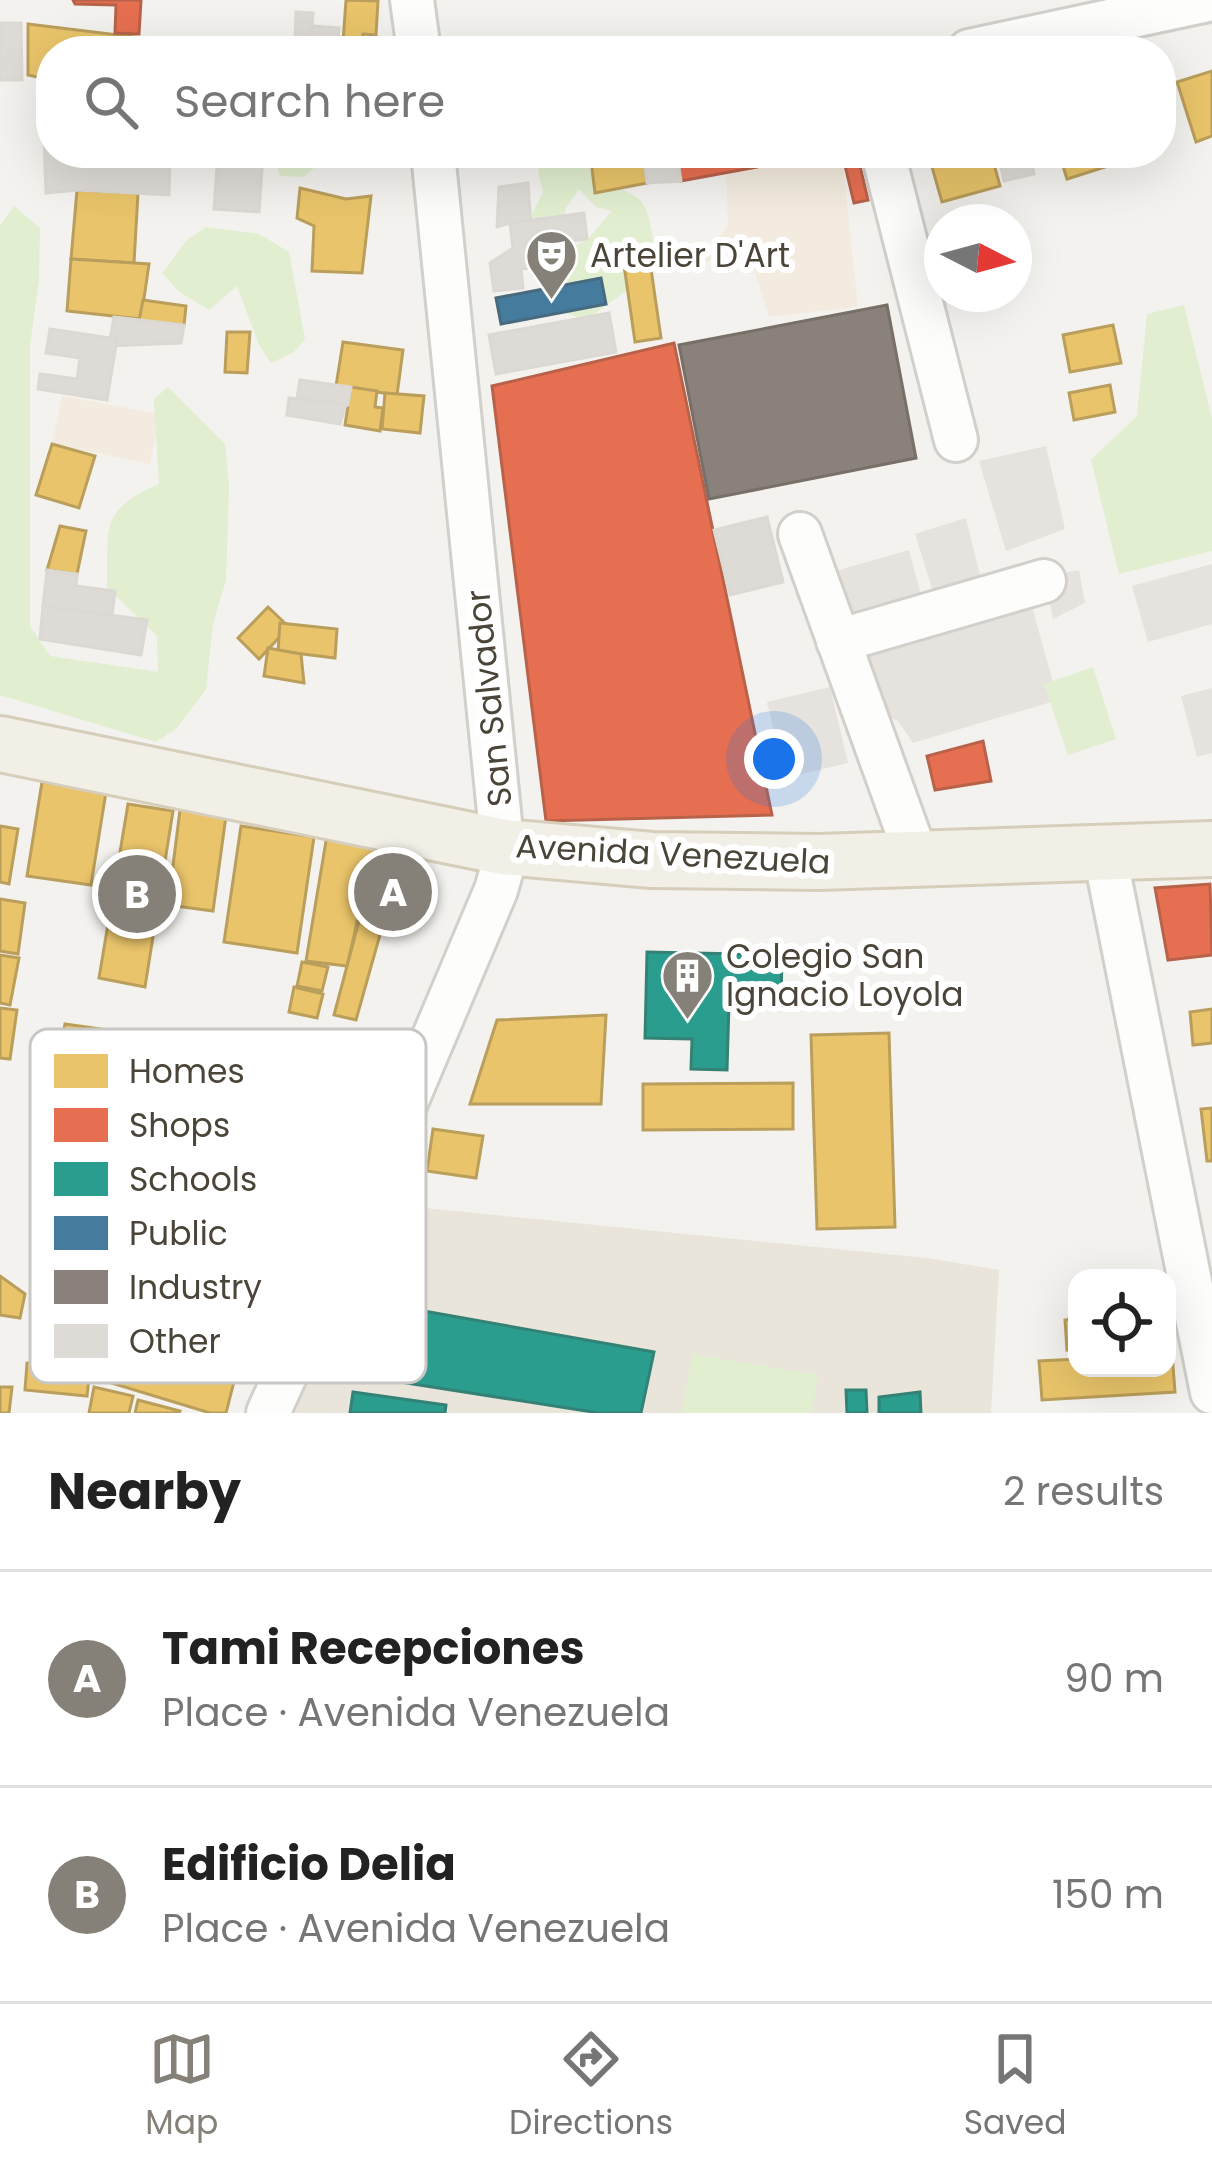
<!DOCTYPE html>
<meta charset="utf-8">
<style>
:root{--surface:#fff;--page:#f2f2f2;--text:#222;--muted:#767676;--line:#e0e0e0;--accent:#868178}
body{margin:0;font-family:Poppins,sans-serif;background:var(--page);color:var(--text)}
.controls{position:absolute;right:36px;bottom:36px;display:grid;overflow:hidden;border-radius:24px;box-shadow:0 12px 48px #0002}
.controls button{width:108px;height:108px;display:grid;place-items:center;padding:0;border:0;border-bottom:3px solid var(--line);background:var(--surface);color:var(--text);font:60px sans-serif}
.compass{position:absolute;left:924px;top:204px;width:108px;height:108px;border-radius:50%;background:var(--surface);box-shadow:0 12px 48px #0002;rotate:96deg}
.you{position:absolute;left:774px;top:759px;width:42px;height:42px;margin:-30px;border:9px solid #fff;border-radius:50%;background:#1a73e8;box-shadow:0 0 0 18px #1a73e833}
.badge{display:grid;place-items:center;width:78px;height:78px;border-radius:50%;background:var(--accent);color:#fff;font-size:39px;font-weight:700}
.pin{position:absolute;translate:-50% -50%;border:6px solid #fff;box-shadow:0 3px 12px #0006}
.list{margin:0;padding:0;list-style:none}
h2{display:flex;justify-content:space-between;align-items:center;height:156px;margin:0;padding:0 48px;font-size:51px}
h2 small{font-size:39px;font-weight:400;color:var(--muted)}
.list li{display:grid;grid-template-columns:78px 1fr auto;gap:36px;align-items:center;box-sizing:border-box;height:216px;padding:0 48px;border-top:3px solid var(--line)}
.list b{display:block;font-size:45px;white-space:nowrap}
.list p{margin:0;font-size:39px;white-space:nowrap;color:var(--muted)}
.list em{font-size:39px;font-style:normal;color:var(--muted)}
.icon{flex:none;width:66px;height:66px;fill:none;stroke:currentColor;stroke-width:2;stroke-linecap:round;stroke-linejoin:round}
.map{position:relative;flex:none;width:1212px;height:1413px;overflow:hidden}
.search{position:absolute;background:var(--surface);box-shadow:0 12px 48px #0002;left:36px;right:36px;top:36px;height:132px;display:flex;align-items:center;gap:30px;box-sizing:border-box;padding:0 42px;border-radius:48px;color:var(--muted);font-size:45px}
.sheet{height:588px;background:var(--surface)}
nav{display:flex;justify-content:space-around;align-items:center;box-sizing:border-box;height:168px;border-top:3px solid var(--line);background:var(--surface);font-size:33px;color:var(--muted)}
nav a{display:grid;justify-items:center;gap:6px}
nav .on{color:var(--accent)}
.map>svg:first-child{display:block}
.commercial{fill:#f3ebdf}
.industrial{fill:#e6e2de}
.education{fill:#eae5da}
.green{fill:#e1eecf}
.homes{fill:#e9c46a;stroke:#ba9e5b;stroke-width:3}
.shops{fill:#e76f51;stroke:#b8624a;stroke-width:3}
.schools{fill:#2a9d8f;stroke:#348275;stroke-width:3}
.public{fill:#457b9d;stroke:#476a7f;stroke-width:3}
.industry{fill:#8a817c;stroke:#776f68;stroke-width:3}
.building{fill:#dedbd6;stroke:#dcd9d4;stroke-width:3}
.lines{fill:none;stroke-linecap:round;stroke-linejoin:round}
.minor-casing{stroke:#d2d0cb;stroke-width:48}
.major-casing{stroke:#d6cebb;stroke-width:60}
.minor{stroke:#fdfdfc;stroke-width:42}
.major{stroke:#f2efe6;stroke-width:54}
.labels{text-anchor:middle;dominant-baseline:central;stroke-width:12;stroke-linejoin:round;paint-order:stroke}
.poi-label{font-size:33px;fill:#4b4439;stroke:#fff;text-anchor:start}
.street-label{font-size:33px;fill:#4b4439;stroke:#fff}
.key{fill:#fff;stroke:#c9c7c4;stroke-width:3}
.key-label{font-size:33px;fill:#4b4439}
</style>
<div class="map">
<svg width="1212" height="1413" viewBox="0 0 1212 1413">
<rect width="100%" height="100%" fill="#f4f2ee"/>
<!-- commercial -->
<g class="commercial">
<polygon points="828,155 842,155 858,307 769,317 748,250 700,264 728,225 726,168"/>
<polygon points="62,396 160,414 150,464 52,444"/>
</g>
<!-- industrial -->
<g class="industrial">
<polygon points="1046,446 1065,529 1006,551 979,461"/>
<polygon points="966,518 982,584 934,595 915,534"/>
<polygon points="909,550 921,595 851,614 839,570"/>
<polygon points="1212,564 1212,624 1148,642 1132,586"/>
<polygon points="1079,570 1085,603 1053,619 1045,576"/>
<polygon points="1027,589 1058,700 913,743 898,721 880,713 859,638"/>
<polygon points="830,687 848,763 785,778 767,702"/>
<polygon points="1212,688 1212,753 1197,757 1181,696"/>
</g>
<!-- education -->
<polygon class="education" points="386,1204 927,1258 999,1270 991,1413 292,1413"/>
<!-- green -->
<g class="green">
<polygon points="272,153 319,153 316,166 304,177 280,176"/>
<path d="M542,153H584L592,175C648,204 645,189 656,256L641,280L586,320L560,311L550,281L554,258L588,239L612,211L596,207L579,189L566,208L559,241L535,232L531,216L543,192L538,172Z"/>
<path d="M14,206L40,228L39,280L30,345V626L50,656L158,672L157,636L107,587C109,527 98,511 159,484L154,399L168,387L225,444L229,486L226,580L213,624L206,689L177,728L156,742L0,695V226Z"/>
<polygon points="206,227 259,234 289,252 305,339 294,352 271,363 259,345 237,286 209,310 179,292 162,273 187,240"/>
<polygon points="1184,305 1212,419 1212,551 1119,574 1091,460 1137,416 1147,314"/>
<polygon points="1093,667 1116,739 1068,755 1044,684"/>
<polygon points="692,1354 818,1375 812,1413 682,1413"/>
</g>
<!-- homes -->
<g class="homes">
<polygon points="346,0 378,1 376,35 363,34 362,43 343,42"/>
<polygon points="28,24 135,37 133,51 51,51 51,80 28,75"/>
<polygon points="247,41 314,41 315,51 247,51"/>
<polygon points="339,43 373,44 373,51 338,51"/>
<polygon points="1212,71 1212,136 1196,142 1177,82"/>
<polygon points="345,153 398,153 397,165 344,159"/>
<polygon points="590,153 643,153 647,183 595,193"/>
<polygon points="928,153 991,153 1000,186 942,202"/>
<polygon points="1059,153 1101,153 1105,167 1067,179"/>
<polygon points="300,188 346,199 371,196 362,273 312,271 314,226 297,218"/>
<polygon points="77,190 138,193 134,263 71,259"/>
<polygon points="989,212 991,222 953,222"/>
<polygon points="649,255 661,338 635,342 623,258"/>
<polygon points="71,259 149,264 141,319 67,311"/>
<polygon points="143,300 186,306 184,325 139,321"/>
<polygon points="1113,325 1121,363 1070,372 1063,335"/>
<polygon points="227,332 250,332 247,373 225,372"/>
<polygon points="343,342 403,350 397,395 336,386"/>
<polygon points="1110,385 1115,412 1074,420 1069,393"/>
<polygon points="351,387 377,391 375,407 383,408 380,431 345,425"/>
<polygon points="385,393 424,396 420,433 382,429"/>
<polygon points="52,444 95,456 79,508 36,495"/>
<polygon points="60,526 86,531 77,574 47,570"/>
<polygon points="268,607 289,627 259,659 238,638"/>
<polygon points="280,623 337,629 335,658 278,651"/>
<polygon points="268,648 301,654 304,683 264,676"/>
<polygon points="42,782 106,792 91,885 27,876"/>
<polygon points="128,804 173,811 145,987 99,978"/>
<polygon points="180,810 226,816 213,911 168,905"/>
<polygon points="0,826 18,829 9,884 0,882"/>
<polygon points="241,826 314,837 297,953 224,942"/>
<polygon points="327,835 387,846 370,919 358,918 347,966 306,961"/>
<polygon points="412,873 433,879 427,916 404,913"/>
<polygon points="0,899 25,903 18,954 0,951"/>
<polygon points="359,921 383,924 356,1020 334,1015"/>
<polygon points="0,955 19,958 10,1005 0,1003"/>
<polygon points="302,962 328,967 322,991 297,986"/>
<polygon points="294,987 323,994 317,1018 289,1012"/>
<polygon points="0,1008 17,1010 10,1059 0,1058"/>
<polygon points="1212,1009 1212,1043 1193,1045 1190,1012"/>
<polygon points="606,1015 601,1104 470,1104 497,1020"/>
<polygon points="65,1024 101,1029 96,1058 60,1053"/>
<polygon points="889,1033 895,1227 817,1229 811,1035"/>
<polygon points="793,1083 793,1129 643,1130 643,1084"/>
<polygon points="1212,1108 1212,1161 1207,1161 1201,1109"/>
<polygon points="433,1129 483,1136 476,1178 427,1171"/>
<polygon points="0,1276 25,1294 20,1318 0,1315"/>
<polygon points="1077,1318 1077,1349 1067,1350 1065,1320"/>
<polygon points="108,1327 239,1362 226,1413 210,1413 95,1378"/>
<polygon points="1167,1353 1172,1353 1175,1392 1042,1400 1039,1361 1077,1359 1077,1368 1167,1368"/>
<polygon points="27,1363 90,1368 87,1396 25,1390"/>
<polygon points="0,1387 12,1387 9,1413 0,1413"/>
<polygon points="94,1387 133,1396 129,1413 89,1413"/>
<polygon points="138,1400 180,1411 179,1413 135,1413"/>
</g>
<!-- shops -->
<g class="shops">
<polygon points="73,0 141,0 139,34 115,33 116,5 75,4"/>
<polygon points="677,153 755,153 757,167 681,181"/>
<polygon points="842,153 857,153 868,200 854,203"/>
<polygon points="674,343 772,815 546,821 492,386"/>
<polygon points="983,741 991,781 935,790 927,756"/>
<polygon points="386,860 412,865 401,924 372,919"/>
<polygon points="1210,884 1212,955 1168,960 1155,888"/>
</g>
<!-- schools -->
<g class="schools">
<polygon points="647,952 782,955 781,1004 729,1003 727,1070 691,1069 692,1039 645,1038"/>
<polygon points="379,1303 654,1352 641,1413 599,1413 368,1377"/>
<polygon points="846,1390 866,1390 867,1413 847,1413"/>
<polygon points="353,1392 446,1405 445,1413 350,1413"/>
<polygon points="920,1392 921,1413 879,1413 879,1397"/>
</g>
<!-- public -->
<polygon class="public" points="601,278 606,304 501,324 496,298"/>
<!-- industry -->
<polygon class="industry" points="887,305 916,458 709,499 679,345"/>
<!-- building -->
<g class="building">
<polygon points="296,12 313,13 311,42 295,41"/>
<polygon points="0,23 21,23 22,80 0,80"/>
<polygon points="312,26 339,28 338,51 309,51"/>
<polygon points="44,138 51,139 51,153 170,153 169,195 77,190 46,193"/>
<polygon points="218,153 263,155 259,212 214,209"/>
<polygon points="643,153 677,153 681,181 647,183"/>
<polygon points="998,153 1029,153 1034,174 1004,181"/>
<polygon points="528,183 531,225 510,223 497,227 499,187"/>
<polygon points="584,213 587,239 548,244 551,265 521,269 523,288 494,291 490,263 513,248 510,223"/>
<polygon points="609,313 616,352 496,374 489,335"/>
<polygon points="114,317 184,325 181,343 109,346"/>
<polygon points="50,329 117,339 107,400 38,389 40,374 77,379 80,358 46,353"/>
<polygon points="300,380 351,387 348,405 297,398"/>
<polygon points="289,398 346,404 340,424 287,415"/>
<polygon points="767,517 783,582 730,595 714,530"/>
<polygon points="47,570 77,574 76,586 115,591 112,615 43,606"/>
<polygon points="43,606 147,620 141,655 40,639"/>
</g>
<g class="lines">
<defs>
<g id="minor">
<polyline points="412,0 419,51"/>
<polyline points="969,51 1208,0"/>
<polyline points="883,153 956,440"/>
<polyline points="800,534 918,861"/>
<polyline points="838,641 1044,581"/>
<polyline points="1105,855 1212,1392"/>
<polyline points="268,1413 358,1216 496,890 504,862 433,153"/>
</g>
<polyline id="major" points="0,744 504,847 652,860 819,862 1212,849"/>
</defs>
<!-- minor casing -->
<use href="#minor" class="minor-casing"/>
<!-- major casing -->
<use href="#major" class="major-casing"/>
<!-- minor -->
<use href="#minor" class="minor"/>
<!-- major -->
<use href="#major" class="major"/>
</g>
<!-- icons -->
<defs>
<symbol id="theatre-pin" viewBox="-11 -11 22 30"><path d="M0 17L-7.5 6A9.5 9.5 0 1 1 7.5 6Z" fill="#868178" stroke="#fff"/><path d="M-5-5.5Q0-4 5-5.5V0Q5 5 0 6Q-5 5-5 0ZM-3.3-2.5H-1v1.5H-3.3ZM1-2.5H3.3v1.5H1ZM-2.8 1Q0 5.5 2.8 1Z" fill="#fff"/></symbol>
<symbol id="building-pin" viewBox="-11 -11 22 30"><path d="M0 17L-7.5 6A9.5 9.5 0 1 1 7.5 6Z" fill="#868178" stroke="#fff"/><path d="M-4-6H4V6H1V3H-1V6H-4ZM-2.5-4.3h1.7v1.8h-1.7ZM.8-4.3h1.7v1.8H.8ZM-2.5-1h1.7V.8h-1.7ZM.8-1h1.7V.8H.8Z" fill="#fff"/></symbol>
</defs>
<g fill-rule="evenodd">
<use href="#theatre-pin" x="522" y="226" width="59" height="81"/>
<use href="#building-pin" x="658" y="946" width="59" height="81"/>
</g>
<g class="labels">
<!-- poi labels -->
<g class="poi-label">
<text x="590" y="255">Artelier D'Art</text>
<text x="726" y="956">Colegio San<tspan x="726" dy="38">Ignacio Loyola</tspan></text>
</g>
<!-- street labels -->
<g class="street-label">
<text transform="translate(489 698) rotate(-96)">San Salvador</text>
<text transform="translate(673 854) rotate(3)">Avenida Venezuela</text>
</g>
</g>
<!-- legend -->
<rect x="30" y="1029" width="396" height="354" rx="18" class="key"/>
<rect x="54" y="1054" width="54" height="34" fill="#e9c46a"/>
<rect x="54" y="1108" width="54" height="34" fill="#e76f51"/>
<rect x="54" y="1162" width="54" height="34" fill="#2a9d8f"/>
<rect x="54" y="1216" width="54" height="34" fill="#457b9d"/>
<rect x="54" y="1270" width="54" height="34" fill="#8a817c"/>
<rect x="54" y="1324" width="54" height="34" fill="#dedbd6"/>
<g class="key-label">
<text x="129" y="1083">Homes</text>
<text x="129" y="1137">Shops</text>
<text x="129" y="1191">Schools</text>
<text x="129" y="1245">Public</text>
<text x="129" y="1299">Industry</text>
<text x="129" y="1353">Other</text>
</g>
</svg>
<div class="controls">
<button><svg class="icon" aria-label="locate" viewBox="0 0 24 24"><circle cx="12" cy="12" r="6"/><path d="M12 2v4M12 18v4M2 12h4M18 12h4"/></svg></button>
</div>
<svg class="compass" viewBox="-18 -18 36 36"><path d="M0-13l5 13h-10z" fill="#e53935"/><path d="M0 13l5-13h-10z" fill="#767676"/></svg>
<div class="you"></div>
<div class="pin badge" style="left:393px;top:892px">A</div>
<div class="pin badge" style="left:137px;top:894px">B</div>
<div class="search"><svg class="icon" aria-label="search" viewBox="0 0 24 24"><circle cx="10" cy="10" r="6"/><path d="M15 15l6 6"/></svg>Search here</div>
</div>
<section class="sheet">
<h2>Nearby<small>2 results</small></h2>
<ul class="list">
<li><span class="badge">A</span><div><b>Tami Recepciones</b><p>Place · Avenida Venezuela</p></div><em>90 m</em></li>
<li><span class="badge">B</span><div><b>Edificio Delia</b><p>Place · Avenida Venezuela</p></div><em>150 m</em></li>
</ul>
</section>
<nav>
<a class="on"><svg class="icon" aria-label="map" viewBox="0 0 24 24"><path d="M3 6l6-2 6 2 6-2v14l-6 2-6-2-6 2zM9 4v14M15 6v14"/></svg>Map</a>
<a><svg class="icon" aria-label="directions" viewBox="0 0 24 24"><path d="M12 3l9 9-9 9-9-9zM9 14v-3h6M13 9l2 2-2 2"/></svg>Directions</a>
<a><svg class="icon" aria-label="saved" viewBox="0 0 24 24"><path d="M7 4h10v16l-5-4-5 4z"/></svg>Saved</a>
</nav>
